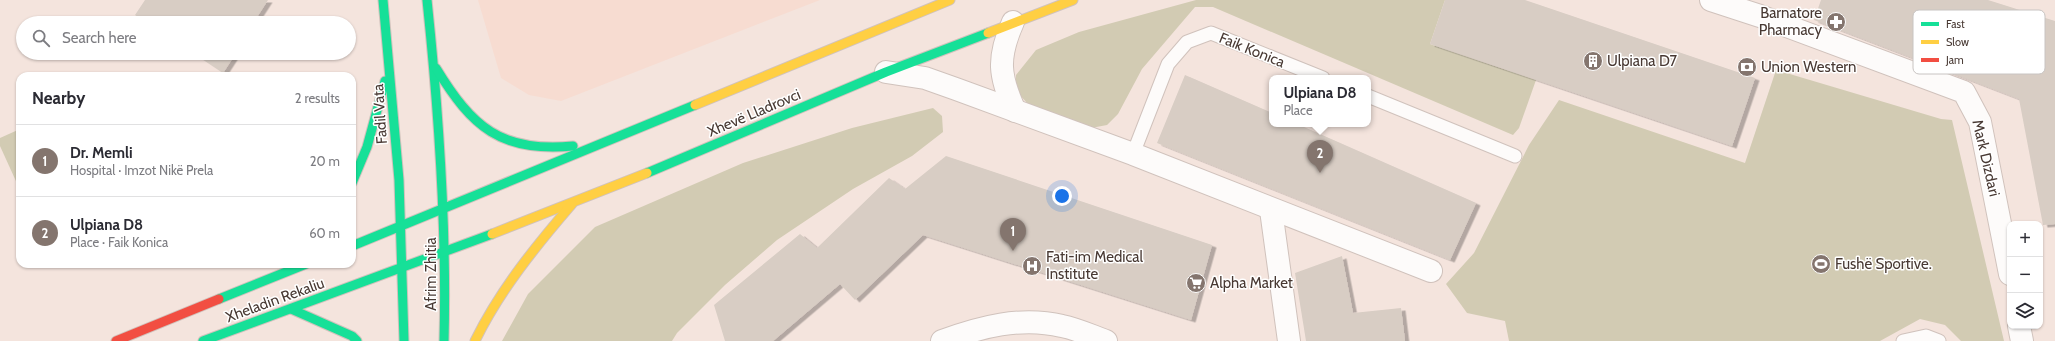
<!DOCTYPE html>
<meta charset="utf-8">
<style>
:root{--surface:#fff;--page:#f7f7f7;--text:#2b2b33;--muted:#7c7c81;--line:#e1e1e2;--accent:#84756e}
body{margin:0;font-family:Cabin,sans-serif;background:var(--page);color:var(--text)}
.controls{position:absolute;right:12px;bottom:12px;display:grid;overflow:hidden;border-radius:8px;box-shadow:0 1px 3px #0004}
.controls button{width:36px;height:36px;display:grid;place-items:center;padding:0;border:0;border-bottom:1px solid var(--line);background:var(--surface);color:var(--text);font:20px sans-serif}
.you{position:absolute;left:1062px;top:196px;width:14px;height:14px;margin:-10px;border:3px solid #fff;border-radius:50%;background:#1a73e8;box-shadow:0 0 0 6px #1a73e833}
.badge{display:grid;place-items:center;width:26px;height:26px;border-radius:50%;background:var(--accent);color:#fff;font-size:13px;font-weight:700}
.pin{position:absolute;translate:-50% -33px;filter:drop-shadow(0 1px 2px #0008)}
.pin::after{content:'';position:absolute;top:21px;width:14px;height:12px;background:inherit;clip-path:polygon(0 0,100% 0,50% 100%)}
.popup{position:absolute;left:1269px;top:75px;width:102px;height:52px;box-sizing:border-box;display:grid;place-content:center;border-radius:8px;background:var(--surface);filter:drop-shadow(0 1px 3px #0005);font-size:13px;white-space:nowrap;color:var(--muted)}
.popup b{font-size:15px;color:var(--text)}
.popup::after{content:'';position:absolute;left:50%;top:100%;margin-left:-8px;border:8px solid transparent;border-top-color:var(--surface)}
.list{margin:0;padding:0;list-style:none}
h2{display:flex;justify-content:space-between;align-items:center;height:52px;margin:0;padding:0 16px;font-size:17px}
h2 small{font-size:13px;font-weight:400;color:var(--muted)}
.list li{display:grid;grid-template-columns:26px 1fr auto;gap:12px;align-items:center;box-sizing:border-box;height:72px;padding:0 16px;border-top:1px solid var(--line)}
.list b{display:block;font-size:15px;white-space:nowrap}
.list p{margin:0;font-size:13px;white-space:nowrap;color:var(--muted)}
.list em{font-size:13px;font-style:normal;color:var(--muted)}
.icon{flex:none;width:22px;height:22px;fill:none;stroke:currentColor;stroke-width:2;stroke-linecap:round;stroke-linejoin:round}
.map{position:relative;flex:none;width:2055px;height:341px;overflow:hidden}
.search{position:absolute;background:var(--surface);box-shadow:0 1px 3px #0004;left:16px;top:16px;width:340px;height:44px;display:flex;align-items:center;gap:10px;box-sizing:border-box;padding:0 14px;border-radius:22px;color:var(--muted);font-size:15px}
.panel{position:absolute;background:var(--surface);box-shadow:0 1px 3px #0004;left:16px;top:72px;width:340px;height:196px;border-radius:12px}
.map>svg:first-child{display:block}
.built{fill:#f7dcd1}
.green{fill:#d2cbb3}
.building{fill:#d8cdc4;filter:url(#shadow)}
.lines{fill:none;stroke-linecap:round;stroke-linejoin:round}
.lane-casing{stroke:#d0c2bc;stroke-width:15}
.street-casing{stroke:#d0c2bc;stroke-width:24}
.fast-casing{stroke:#d0c2bc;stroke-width:11}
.slow-casing{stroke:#d0c2bc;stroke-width:11}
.jam-casing{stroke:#d0c2bc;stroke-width:11}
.lane{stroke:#fdfbfa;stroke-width:13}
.street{stroke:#fdfbfa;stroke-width:22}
.fast{stroke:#16e098;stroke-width:9}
.slow{stroke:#ffcf43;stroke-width:9}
.jam{stroke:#f24e42;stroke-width:9}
.labels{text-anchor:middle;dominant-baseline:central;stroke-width:3;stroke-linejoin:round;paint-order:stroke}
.poi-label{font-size:15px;fill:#483933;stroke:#fff;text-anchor:start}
.street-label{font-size:15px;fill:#483933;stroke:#fff}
.key{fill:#fff;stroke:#c8c4c2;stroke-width:1}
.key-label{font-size:11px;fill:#483933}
</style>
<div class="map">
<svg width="2055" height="341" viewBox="0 0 2055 341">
<defs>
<filter id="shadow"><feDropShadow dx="4.5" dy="2.5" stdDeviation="0" flood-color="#0004"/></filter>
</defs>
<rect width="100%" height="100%" fill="#f4e4dd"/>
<!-- built -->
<polygon class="built" points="478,0 820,0 561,101 529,95 501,78"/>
<!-- green -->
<g class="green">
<polygon points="1196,0 1445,0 1430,44 1536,80 1519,128 1513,135 1213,7 1195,7 1142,69 1118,114 1107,125 1091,128 1029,105 1016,91 1016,75 1036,50 1079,32"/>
<polygon points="1776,70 1941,119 1952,120 2004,341 1961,341 1945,325 1920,319 1880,341 1509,341 1505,321 1467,313 1446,284 1474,253 1529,145 1559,100 1745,163"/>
<polygon points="933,108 942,116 943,132 912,156 853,189 777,240 725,285 677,333 672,341 502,341 528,294 595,227 743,163 852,128"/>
<polygon points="20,129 20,190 0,146 0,138"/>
</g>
<!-- building -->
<g class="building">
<polygon points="145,0 268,0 257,17 258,18 255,23 147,23 135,15"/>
<polygon points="1445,0 1525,0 1755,78 1732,146 1430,44"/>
<polygon points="1821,0 1988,0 2055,21 2055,224 2043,225 2019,99 1814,20"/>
<polygon points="193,53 236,53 223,73"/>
<polygon points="1185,75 1272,113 1272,124 1297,124 1476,203 1450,260 1157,143"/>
<polygon points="946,156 1212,245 1191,320 923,235 855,300 840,284 773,341 725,341 714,305 800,234 817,248 889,178 905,189"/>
<polygon points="1342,256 1353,313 1401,308 1405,341 1306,341 1295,273"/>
</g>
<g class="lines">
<defs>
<g id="lane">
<polyline points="1368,96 1515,156"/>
<polyline points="1133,154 1168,64 1187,42 1211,33 1323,78"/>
<polyline points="1903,341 1926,336 1939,341"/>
</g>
<g id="street">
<polyline points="1711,0 1760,16 1964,92 1980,122 2010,274"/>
<path d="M1013,22C997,58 999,76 1015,111"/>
<polyline points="886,72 925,78 956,89 1133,154 1431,271"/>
<polyline points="1271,210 1289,341"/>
<polyline points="2019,326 2022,341"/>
<path d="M942,341C980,327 1021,316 1062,326C1077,329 1092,336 1106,341"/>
</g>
<g id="fast">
<polyline points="383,0 399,180 404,341"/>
<path d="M427,0C439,114 447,227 444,341"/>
<path d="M436,68C472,127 501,153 573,146"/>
<polyline points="647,173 886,72 988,33"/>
<polyline points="352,183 367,147 385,81"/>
<polyline points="352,246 695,105"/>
<polyline points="219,299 306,264"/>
<polyline points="291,309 352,336 357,341"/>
<polyline points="203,341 492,234"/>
</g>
<g id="slow">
<polyline points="988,33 1073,0"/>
<polyline points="695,105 950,0"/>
<polyline points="492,234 647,173"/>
<path d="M475,341C500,290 535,247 572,204"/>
</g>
<polyline id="jam" points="116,341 219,299"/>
</defs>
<!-- lane casing -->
<use href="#lane" class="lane-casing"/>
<!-- street casing -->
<use href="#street" class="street-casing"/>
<!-- fast casing -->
<use href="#fast" class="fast-casing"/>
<!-- slow casing -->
<use href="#slow" class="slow-casing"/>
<!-- jam casing -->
<use href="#jam" class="jam-casing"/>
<!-- lane -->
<use href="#lane" class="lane"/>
<!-- street -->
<use href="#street" class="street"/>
<!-- fast -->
<use href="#fast" class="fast"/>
<!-- slow -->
<use href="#slow" class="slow"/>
<!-- jam -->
<use href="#jam" class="jam"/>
</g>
<!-- icons -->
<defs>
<symbol id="pharmacy-disc" viewBox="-11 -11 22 22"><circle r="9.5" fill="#84756e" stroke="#fff"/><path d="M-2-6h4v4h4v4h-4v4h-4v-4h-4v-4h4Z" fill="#fff"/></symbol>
<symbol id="building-disc" viewBox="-11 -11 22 22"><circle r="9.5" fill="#84756e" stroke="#fff"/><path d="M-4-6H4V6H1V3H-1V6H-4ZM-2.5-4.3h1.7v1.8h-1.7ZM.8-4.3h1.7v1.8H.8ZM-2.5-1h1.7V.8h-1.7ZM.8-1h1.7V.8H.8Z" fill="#fff"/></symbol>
<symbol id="bank-disc" viewBox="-11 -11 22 22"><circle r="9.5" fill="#84756e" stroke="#fff"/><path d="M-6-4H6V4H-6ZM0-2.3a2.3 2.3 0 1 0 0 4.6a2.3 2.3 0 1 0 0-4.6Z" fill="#fff"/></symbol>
<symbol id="stadium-disc" viewBox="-11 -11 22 22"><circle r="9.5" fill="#84756e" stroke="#fff"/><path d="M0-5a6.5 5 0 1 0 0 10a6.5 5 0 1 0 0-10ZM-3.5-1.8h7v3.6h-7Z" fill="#fff"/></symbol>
<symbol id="hospital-disc" viewBox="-11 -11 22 22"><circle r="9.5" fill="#84756e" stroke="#fff"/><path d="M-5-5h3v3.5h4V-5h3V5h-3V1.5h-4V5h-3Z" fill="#fff"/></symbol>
<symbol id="supermarket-disc" viewBox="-11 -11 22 22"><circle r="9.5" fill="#84756e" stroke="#fff"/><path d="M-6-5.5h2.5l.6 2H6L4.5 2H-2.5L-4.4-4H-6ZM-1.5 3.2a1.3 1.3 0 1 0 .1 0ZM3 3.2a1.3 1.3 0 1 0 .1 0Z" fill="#fff"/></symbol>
</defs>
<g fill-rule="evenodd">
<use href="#pharmacy-disc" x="1825" y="11" width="22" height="22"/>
<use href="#building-disc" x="1582" y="50" width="22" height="22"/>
<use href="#bank-disc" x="1736" y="56" width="22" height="22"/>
<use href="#stadium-disc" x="1810" y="253" width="22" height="22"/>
<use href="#hospital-disc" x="1021" y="255" width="22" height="22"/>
<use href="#supermarket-disc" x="1185" y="272" width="22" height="22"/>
</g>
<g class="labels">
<!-- poi labels -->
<g class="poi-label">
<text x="1822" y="13" text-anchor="end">Barnatore<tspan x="1822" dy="17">Pharmacy</tspan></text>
<text x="1607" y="61">Ulpiana D7</text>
<text x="1761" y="67">Union Western</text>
<text x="1046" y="257">Fati-im Medical<tspan x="1046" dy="17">Institute</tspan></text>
<text x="1835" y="264">Fushë Sportive.</text>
<text x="1210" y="283">Alpha Market</text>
</g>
<!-- street labels -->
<g class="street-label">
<text transform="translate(1252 50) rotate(22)">Faik Konica</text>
<text transform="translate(754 113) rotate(-23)">Xhevë Lladrovci</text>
<text transform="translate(380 114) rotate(-94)">Fadil Vata</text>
<text transform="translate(1986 158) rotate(77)">Mark Dizdari</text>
<text transform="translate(431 274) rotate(-90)">Afrim Zhitia</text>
<text transform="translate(275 300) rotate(-20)">Xheladin Rekaliu</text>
</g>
</g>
<!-- legend -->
<rect x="1913" y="10" width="132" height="64" rx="6" class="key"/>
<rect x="1921" y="22" width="18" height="4" fill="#16e098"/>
<rect x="1921" y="40" width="18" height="4" fill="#ffcf43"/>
<rect x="1921" y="58" width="18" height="4" fill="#f24e42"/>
<g class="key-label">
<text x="1946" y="28">Fast</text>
<text x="1946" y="46">Slow</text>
<text x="1946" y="64">Jam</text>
</g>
</svg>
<div class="controls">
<button>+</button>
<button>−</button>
<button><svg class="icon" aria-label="layers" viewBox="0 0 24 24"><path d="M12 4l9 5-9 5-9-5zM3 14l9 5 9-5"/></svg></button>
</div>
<div class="you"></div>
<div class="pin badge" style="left:1013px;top:251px">1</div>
<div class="pin badge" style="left:1320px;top:173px">2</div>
<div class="popup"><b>Ulpiana D8</b>Place</div>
<div class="search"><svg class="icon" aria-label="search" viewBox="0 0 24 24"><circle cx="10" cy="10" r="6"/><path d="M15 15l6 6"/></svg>Search here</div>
<section class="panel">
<h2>Nearby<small>2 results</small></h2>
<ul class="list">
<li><span class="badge">1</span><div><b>Dr. Memli</b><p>Hospital · Imzot Nikë Prela</p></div><em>20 m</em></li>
<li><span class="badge">2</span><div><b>Ulpiana D8</b><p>Place · Faik Konica</p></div><em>60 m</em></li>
</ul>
</section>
</div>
